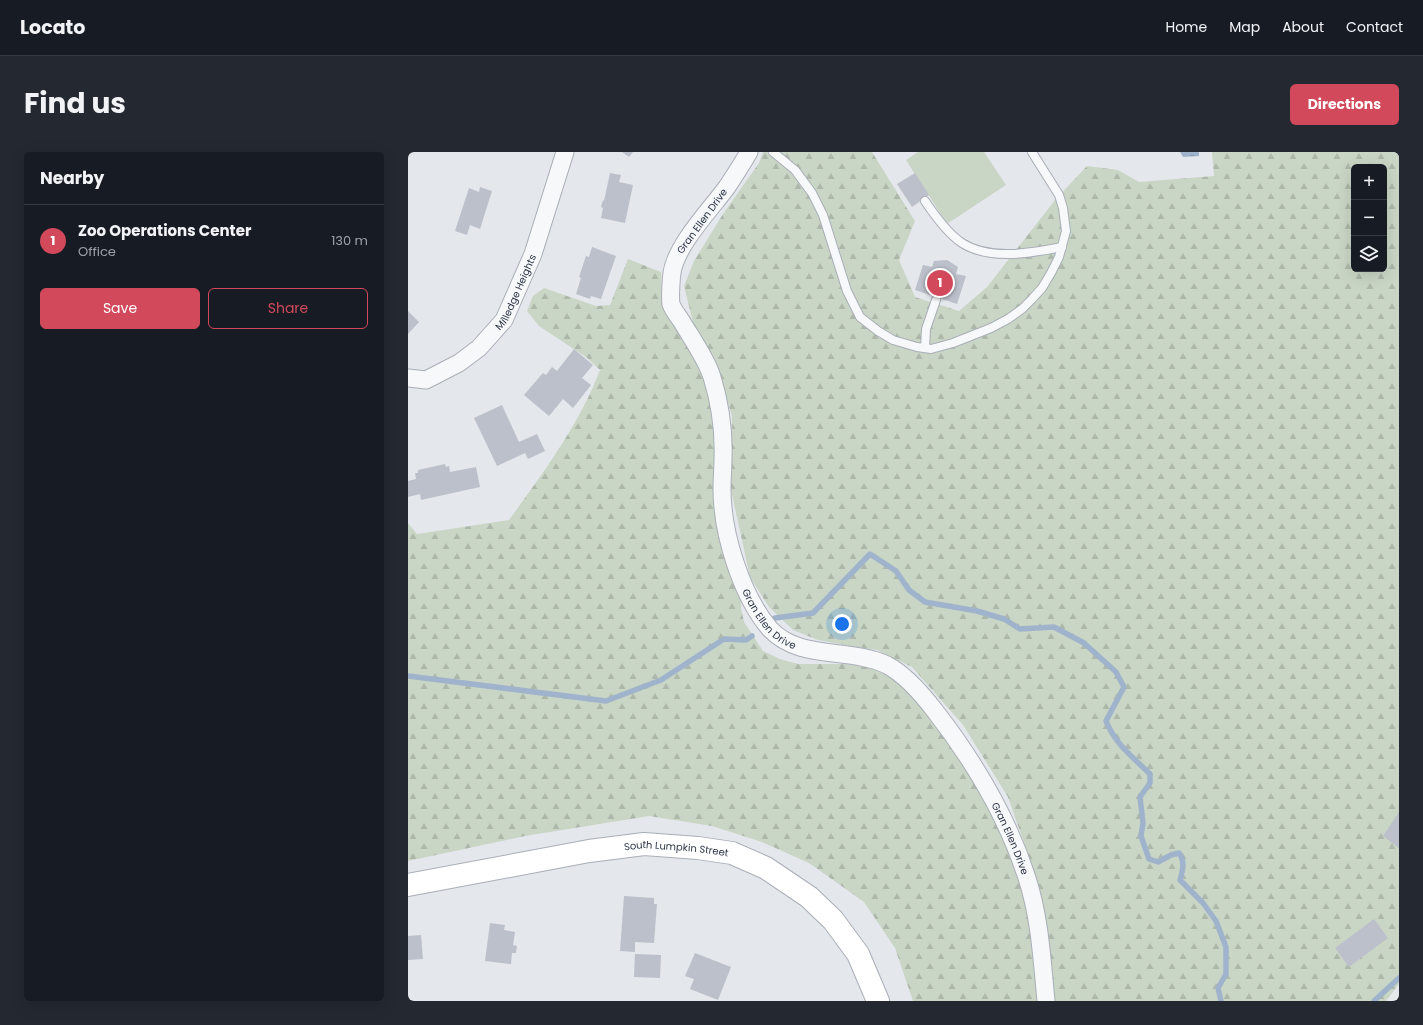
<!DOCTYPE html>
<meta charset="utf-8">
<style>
:root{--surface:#171b24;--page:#242831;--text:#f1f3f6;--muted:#9ea1a6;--line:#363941;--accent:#d1495b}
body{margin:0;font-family:Poppins,sans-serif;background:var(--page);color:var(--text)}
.controls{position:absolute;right:12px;top:12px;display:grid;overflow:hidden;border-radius:6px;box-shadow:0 4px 16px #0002}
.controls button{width:36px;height:36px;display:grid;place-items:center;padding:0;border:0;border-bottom:1px solid var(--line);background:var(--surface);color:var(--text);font:20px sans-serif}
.you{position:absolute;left:434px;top:472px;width:14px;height:14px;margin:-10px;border:3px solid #fff;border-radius:50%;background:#1a73e8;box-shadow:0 0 0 6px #1a73e833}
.badge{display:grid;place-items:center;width:26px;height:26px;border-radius:50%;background:var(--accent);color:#fff;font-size:13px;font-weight:700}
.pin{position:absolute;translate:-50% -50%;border:2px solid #fff;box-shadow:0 1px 4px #0006}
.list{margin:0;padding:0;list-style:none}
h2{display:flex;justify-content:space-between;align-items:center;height:52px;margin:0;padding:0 16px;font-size:17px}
h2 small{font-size:13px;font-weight:400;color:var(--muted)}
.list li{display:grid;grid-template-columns:26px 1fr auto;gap:12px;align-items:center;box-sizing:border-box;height:72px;padding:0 16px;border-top:1px solid var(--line)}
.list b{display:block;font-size:15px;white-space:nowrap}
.list p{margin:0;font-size:13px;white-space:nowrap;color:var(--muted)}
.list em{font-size:13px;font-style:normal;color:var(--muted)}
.actions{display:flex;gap:8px;padding:12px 16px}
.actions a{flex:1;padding:9px 0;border:1px solid var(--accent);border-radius:6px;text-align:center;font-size:14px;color:var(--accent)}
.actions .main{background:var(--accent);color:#fff}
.icon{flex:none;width:22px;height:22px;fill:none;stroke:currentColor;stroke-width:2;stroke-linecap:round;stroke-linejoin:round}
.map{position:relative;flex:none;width:991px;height:849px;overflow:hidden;border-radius:6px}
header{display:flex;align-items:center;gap:24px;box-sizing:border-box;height:56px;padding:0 20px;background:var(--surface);border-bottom:1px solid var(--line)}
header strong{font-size:19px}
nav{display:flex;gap:22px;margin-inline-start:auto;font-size:14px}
.intro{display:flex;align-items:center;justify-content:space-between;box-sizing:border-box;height:96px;padding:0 24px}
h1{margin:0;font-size:28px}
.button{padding:10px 18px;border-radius:6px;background:var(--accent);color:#fff;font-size:14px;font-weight:700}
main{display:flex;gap:24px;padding:0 24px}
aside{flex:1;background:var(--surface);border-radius:6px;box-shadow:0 4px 16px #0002}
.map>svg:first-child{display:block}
.forest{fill:url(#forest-firs);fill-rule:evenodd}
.pitch{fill:#c9d6c5}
.water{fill:url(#water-ripples)}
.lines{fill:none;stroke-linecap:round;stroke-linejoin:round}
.stream{stroke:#9fb4cc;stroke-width:5.5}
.building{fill:#bbc0ca}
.lane-casing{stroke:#a9aeb7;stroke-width:10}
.street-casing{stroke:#a9aeb7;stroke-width:19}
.secondary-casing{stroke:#a9aeb7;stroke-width:24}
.lane{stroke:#f7f8fa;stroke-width:8}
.street{stroke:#f7f8fa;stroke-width:17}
.secondary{stroke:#fff;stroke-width:22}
.labels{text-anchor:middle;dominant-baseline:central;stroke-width:4;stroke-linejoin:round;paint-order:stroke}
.street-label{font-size:10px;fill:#2b3445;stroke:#f4f6f9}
</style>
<header>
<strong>Locato</strong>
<nav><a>Home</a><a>Map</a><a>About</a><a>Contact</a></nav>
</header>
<div class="intro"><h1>Find us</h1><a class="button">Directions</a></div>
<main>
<aside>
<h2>Nearby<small></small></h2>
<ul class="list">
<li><span class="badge">1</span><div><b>Zoo Operations Center</b><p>Office</p></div><em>130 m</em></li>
</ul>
<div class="actions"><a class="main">Save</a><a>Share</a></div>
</aside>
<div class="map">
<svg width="991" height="849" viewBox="0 0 991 849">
<defs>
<pattern id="forest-firs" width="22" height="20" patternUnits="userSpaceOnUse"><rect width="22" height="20" fill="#c9d6c5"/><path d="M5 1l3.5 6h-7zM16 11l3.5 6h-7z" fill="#adb8ab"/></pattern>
<pattern id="water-ripples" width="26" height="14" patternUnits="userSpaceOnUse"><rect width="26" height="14" fill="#9fb4cc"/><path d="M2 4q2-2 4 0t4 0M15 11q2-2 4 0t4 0" fill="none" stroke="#8293a7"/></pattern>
</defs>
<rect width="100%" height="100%" fill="#e4e7ec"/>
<!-- forest -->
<g class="forest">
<path d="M355,0H464L507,69L491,108L507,145L551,159L579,135L647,48L679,14L710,18L731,30L806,24L804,0H991V832L978,849H646L632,737L600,645L555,573L504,515L469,498L442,494L410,488L385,478L361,455L342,425L323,338L324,264L310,221L287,178L276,134L286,109L315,62L351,11ZM946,15H976V117H946Z"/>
<path d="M220,107L253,120L254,143L258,154L296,226L304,250L306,275V345L334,442L333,456L336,470L355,499L372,507L390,512H437L457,514L473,520L488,529L507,545L537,584L566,630L600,695L613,732L621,768L631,849H505L487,796L456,750L401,711L354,690L304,674L241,664L117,684L0,709V371L9,382L101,368C135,321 171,273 192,218L178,205L131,174L119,159L125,144L136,136L188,154L202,153Z"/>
</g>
<!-- pitch -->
<polygon class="pitch" points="510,0 576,0 598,33 539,72 498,8"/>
<!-- water -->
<polygon class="water" points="772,0 791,0 791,4 775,5"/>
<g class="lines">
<!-- stream -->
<g class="stream">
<path d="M367,466L405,461L462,402L488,419L501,438L517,450L569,459L596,467L612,477L646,475L676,491L708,520L716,535L698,569C707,592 725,605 742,622V631L732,645L735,671L733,684L741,707L750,710L763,703L771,701C777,709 775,718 772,728L795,751L808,769L818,795V822L810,836L813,849"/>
<polyline points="0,524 198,549 253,528 316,487 338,488 344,484"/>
<polyline points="966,849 991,826"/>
</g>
</g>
<!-- building -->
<g class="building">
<polygon points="214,0 225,0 221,5"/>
<polygon points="202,21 213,23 211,30 225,33 217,71 193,66 195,56 193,55 195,48 196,49"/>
<polygon points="507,21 521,43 504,55 489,32"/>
<polygon points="72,35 84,39 72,77 62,73 59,83 47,79 61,36 71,40"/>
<polygon points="184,95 208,104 193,147 183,144 182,147 168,142 173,126 171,125 178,104 181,105"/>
<polygon points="539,108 550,115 548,122 558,124 549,152 507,138 515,113 524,115 526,109"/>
<polygon points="0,159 11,170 0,182"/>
<polygon points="166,197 185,213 174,226 183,233 165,256 155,247 141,264 116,243 135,221 138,223 144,215 149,219"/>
<polygon points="94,253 111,290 129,282 137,299 120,307 117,301 89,314 66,266"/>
<polygon points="37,312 38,315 41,314 42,320 68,315 72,335 13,348 12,342 0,345 0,329 8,327 7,321 10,321 10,318"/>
<polygon points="991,660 991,696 975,684"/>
<polygon points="216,744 246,746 246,752 249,752 246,791 227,790 227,800 212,799"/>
<polygon points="966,767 980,786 941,815 927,796"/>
<polygon points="82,771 97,773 96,778 107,780 105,793 109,794 108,801 104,801 103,812 77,809"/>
<polygon points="13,783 15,807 0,808 0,784"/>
<polygon points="287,801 323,815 310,848 282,837 286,827 277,824"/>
<polygon points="227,802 253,803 252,826 226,825"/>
</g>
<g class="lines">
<defs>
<g id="lane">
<polyline points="365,0 387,18 404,41 415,63 439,139 452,165 470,179 485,188 509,195 523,197 545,191 583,176 600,167 614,157 624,147 634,136 643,121 651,105 658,79 655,56 651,43 624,0"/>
<path d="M517,49C527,64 539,81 554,91C582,109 624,101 654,95"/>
<polyline points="517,196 518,177 528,148"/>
</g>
<g id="street">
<path id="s1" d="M341,0C334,12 327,23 319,35C302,58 268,93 264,121C263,128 262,146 263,152C265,158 271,165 274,170C284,187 298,206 304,225C312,251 316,278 315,306C315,316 314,327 314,337C314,381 333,443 362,477C392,509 442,495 479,513C498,523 514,542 527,559C565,608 600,667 619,726C632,766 634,808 638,849"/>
<path id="s2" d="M0,226L18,228L51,211L71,196L96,168L125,102L157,0"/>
</g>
<g id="secondary">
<path id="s3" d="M0,733L181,699L236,692L290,696L324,701L358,716L401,745L425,768L450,802L470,849"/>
</g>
</defs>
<!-- lane casing -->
<use href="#lane" class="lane-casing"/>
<!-- street casing -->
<use href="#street" class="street-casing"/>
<!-- secondary casing -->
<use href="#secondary" class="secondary-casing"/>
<!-- lane -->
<use href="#lane" class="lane"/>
<!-- street -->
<use href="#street" class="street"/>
<!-- secondary -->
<use href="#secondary" class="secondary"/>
</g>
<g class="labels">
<!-- street labels -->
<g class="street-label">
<text transform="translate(294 69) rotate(-54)">Gran Ellen Drive</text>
<text stroke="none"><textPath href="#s2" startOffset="148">Milledge Heights</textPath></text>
<text stroke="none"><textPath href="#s1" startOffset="515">Gran Ellen Drive</textPath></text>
<text stroke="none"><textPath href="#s1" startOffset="863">Gran Ellen Drive</textPath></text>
<text stroke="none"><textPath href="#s3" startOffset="272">South Lumpkin Street</textPath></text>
</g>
</g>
</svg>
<div class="controls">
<button>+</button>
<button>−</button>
<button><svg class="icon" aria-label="layers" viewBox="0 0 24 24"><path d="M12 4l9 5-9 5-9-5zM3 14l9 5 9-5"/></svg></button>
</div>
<div class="you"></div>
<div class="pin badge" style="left:532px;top:131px">1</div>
</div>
</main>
